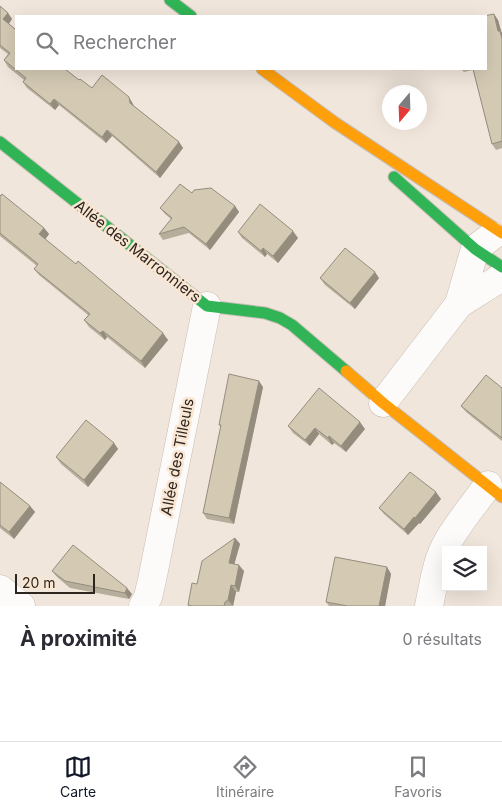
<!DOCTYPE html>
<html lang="fr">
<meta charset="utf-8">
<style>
:root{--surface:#fff;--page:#f7f7f7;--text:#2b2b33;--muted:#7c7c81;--line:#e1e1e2;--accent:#111827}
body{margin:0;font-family:Inter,sans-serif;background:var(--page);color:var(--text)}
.controls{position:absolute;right:15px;bottom:15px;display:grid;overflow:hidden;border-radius:0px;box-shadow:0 5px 20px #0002}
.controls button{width:45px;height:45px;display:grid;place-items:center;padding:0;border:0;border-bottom:1px solid var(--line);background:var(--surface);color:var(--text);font:25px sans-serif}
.compass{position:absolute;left:382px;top:85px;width:45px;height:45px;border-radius:50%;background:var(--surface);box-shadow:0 5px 20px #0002;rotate:199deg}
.scale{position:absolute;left:15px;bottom:12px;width:80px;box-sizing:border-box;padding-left:5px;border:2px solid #2d261f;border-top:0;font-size:14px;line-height:18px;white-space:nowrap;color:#2d261f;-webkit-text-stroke:4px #f9e6d3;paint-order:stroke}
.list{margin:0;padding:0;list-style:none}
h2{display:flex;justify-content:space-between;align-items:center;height:65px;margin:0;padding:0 20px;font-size:21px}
h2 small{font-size:16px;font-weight:400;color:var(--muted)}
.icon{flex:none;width:28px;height:28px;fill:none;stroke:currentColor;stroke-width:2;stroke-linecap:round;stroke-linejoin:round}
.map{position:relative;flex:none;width:502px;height:606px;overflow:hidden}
.search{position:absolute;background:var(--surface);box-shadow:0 5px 20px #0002;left:15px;right:15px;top:15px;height:55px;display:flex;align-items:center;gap:12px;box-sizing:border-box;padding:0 18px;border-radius:0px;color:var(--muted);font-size:19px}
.sheet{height:135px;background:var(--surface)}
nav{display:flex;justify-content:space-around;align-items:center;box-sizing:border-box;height:70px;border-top:1px solid var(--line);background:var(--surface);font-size:14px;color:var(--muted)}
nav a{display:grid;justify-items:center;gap:2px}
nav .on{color:var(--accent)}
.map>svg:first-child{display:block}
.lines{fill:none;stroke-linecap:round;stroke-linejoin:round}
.street-casing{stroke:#c5bdb4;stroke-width:29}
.fast-casing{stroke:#c5bdb4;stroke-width:13}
.slow-casing{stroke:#c5bdb4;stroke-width:13}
.street{stroke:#fdfbfa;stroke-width:28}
.fast{stroke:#30b455;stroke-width:11}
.slow{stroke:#ff9f0a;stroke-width:11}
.wall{fill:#b6ae9b}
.shaded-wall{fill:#948d7e}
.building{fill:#d4cab4;stroke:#948d7e}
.labels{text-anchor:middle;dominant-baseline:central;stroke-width:5;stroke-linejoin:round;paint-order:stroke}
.street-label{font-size:15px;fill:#2d261f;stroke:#f9e6d3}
</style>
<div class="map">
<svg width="502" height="606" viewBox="0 0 502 606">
<rect width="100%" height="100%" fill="#f1e6db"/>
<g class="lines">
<defs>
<g id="street">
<polyline points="459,304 502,277"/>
<polyline points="383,403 459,304 475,249 492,236"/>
<polyline points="0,589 21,606"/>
<polyline points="143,606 148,597 152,580 207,306"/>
<path d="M429,606C433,588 435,569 442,553C452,530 473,506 488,485"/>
</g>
<g id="fast">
<polyline points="170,0 191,16"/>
<polyline points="0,142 207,306 265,313 280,318 292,325 346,371"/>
<polyline points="394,177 475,249 502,267"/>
</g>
<g id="slow">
<polyline points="262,69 334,122 502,233"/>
<polyline points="346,371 383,403 502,497"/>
</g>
</defs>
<!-- street casing -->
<use href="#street" class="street-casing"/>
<!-- fast casing -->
<use href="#fast" class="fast-casing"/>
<!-- slow casing -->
<use href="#slow" class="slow-casing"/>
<!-- street -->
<use href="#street" class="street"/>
<!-- fast -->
<use href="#fast" class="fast"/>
<!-- slow -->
<use href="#slow" class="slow"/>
</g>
<!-- wall -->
<g class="wall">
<polygon points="0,6 8,13 12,19 9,24 79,80 92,88 133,104 134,106 179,142 183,148 160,178 112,136 106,143 59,105 55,110 27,88 23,82 24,80 8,67 4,60 8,54 0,48"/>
<polygon points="498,20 501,31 502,33 502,148 496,150 492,144 473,70 464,72 461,69 486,69"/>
<polygon points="192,193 235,206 239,212 210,250 189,233 163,240 159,234 171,219 165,214 160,208"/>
<polygon points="0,195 44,228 49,234 45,239 168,340 145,368 107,337 105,340 89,327 84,320 88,315 39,275 34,269 37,266 0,236"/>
<polygon points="238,232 298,238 278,263 267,254 265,257 242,238"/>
<polygon points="320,278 379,278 355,309 325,285"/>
<polygon points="263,387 234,524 207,519 203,513 221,427 219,425"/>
<polygon points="502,388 502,441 466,412 461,406"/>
<polygon points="288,426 365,429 346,452 334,443 332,445 319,434 310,446 293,433"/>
<polygon points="114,443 118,449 88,487 61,464 56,457"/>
<polygon points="0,482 30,506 35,512 14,539 0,528"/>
<polygon points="441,499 420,524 419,523 408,535 384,514 379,508"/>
<polygon points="235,538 240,544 234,564 244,571 239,592 236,592 233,606 188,606 188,605 197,584"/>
<polygon points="387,567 391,574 385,606 329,606 326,602"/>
<polygon points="52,571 132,594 129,599 70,588 57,577"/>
</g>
<!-- shaded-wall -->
<g class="shaded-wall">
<polygon points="8,13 12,19 7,26 3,19"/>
<polygon points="494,14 498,20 501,31 502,33 502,39 498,31"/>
<polygon points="129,97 133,104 134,109 130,103"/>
<polygon points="54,99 59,105 55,110 50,104"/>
<polygon points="107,130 112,136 106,143 102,137"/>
<polygon points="179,142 183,148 160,178 156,172"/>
<polygon points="235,206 239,212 210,250 206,244"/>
<polygon points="44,228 49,234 44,241 39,234"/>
<polygon points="293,231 298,238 278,263 273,256"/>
<polygon points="263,248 267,254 265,257 261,251"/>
<polygon points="375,272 379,278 355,309 350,303"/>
<polygon points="103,331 107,337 105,340 100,333"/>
<polygon points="163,333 168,340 145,368 141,361"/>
<polygon points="259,381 263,387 234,524 229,518"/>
<polygon points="360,422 365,429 346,452 341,446"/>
<polygon points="315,428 319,434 310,446 305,440"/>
<polygon points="329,436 334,443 332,445 328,438"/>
<polygon points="114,443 118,449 88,487 84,480"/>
<polygon points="436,492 441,499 420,524 415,518"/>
<polygon points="30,506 35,512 14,539 9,532"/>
<polygon points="414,517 419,523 408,535 404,529"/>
<polygon points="235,538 240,544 233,569 229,563"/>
<polygon points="239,565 244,571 239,592 235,586"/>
<polygon points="387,567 391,574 385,606 379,606"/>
<polygon points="231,585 236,592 233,606 228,600"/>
<polygon points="127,588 132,594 129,599 125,593"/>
</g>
<!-- building -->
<g class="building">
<polygon points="0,6 8,13 3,19 16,30 16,69 65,69 79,80 80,79 92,88 102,75 129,97 130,103 179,142 156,172 107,130 102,137 54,99 50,104 23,82 26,78 4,60 10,53 0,45"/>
<polygon points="494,14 498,31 500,31 502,39 502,141 492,144 473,69 486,69 486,16 484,16"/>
<polygon points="180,184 192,193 194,190 211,188 235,206 206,244 184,227 159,234 172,218 160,208"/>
<polygon points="2,194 44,228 39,234 76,264 78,261 163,333 141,361 103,331 100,333 84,320 90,314 34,269 38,264 0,233 0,195 1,196"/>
<polygon points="260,204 293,231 273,256 263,248 261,251 238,232"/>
<polygon points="345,248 375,272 350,303 320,278"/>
<polygon points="229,374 259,381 229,518 203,513 221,425 219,425"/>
<polygon points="486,375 502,388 502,438 461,406"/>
<polygon points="319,388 360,422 341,446 329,436 328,438 315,428 305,440 288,426"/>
<polygon points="86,420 114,443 84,480 56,457"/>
<polygon points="410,472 436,492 415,518 414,517 404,529 379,508"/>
<polygon points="0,482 30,506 9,532 0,525"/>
<polygon points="235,538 229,563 239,565 235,586 231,585 228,600 225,602 224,606 192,606 188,605 192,583 197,584 202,561"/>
<polygon points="73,545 127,588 125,593 65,581 52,571"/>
<polygon points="335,557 387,567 379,606 348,606 326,602"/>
</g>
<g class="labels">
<!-- street labels -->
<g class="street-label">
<text transform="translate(138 251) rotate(38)">Allée des Marronniers</text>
<text transform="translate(177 457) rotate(-79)">Allée des Tilleuls</text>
</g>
</g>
</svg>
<div class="controls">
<button><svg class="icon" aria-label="layers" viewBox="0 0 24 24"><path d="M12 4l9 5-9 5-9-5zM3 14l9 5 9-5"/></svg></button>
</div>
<svg class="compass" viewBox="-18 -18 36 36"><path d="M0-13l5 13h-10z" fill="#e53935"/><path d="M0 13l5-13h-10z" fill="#7c7c81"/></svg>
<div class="scale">20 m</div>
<div class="search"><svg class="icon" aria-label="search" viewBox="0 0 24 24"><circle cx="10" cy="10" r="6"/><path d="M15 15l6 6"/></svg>Rechercher</div>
</div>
<section class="sheet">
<h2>À proximité<small>0 résultats</small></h2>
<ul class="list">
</ul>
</section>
<nav>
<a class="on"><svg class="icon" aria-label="map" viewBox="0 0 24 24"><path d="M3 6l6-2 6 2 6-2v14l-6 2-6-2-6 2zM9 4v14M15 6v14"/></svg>Carte</a>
<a><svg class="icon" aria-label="directions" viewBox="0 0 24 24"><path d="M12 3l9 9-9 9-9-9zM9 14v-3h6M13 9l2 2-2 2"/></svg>Itinéraire</a>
<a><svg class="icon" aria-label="saved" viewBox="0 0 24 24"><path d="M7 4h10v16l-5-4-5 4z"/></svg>Favoris</a>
</nav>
